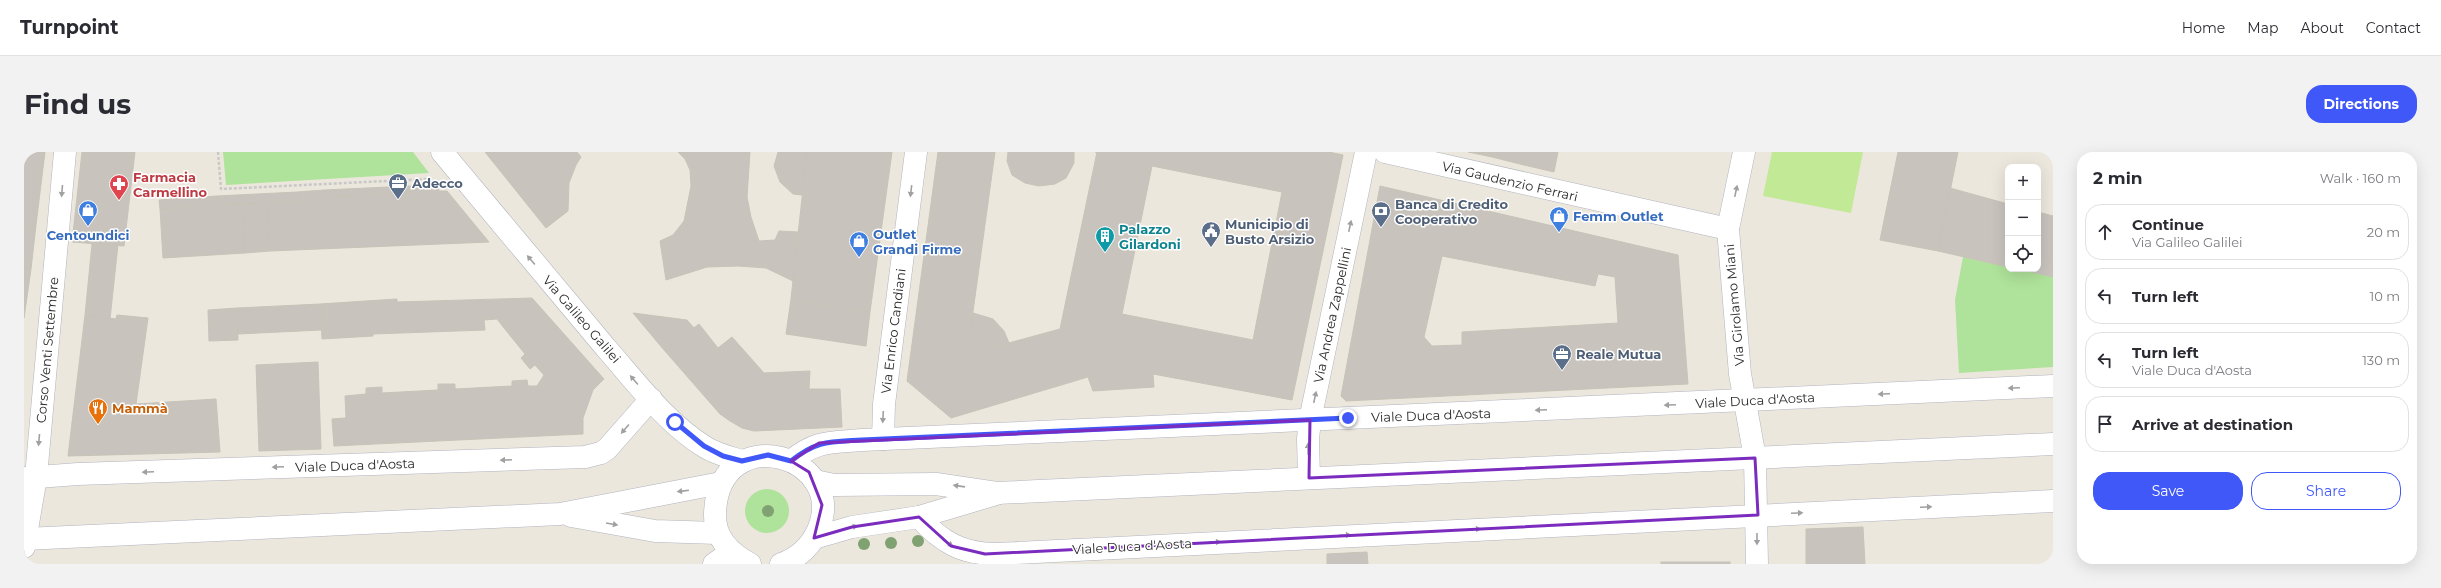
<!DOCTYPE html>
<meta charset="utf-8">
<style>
:root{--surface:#fff;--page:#f2f2f3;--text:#2b2b33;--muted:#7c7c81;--line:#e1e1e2;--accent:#4058f7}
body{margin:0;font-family:Montserrat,sans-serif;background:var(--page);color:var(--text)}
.controls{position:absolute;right:12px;top:12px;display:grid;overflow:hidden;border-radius:8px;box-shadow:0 4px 16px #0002}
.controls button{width:36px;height:36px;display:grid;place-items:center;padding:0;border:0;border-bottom:1px solid var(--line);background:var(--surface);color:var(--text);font:20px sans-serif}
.stop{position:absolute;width:12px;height:12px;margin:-9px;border:3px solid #4058f7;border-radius:50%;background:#fff}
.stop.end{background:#4058f7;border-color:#fff;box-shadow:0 1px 4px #0008}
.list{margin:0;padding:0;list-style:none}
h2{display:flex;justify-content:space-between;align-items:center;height:52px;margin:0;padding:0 16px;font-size:17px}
h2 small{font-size:13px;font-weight:400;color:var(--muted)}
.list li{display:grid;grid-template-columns:26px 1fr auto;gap:12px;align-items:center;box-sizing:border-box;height:56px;margin:0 8px 8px;padding:0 8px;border:1px solid var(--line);border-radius:16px}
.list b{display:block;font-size:15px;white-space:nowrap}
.list p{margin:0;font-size:13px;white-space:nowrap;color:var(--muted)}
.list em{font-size:13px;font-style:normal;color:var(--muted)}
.actions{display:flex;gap:8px;padding:12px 16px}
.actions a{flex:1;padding:9px 0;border:1px solid var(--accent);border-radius:16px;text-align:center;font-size:14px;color:var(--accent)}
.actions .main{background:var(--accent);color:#fff}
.icon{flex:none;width:22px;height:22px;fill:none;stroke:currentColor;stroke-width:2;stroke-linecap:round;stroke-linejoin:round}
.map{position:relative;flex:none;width:2029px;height:412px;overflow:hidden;border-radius:16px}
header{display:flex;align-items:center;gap:24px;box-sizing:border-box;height:56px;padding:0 20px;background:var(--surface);border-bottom:1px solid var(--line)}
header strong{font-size:19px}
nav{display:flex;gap:22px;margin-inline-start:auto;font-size:14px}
.intro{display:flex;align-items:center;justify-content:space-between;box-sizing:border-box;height:96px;padding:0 24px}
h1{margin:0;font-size:28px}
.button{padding:10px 18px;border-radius:16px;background:var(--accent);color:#fff;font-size:14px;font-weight:700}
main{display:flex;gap:24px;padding:0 24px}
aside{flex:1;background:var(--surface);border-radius:16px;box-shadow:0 4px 16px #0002}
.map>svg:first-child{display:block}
.green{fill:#afe29a}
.pitch{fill:#c1e996}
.building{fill:#c8c3bd;stroke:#c8c3b7;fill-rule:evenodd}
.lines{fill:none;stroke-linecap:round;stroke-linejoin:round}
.minor-casing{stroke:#b1b3be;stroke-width:23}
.tertiary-casing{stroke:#b1b3be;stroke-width:23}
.secondary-casing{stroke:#b1b3be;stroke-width:23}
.path{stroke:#c8c8c8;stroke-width:2.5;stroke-dasharray:3 2;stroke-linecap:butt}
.minor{stroke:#fff;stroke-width:22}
.tertiary{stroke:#fff;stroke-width:22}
.secondary{stroke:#fff;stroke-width:22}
.tree{fill:#80a172}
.oneway{fill:#a0a0a0}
.route{stroke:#4058f7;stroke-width:5}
.marked{fill:none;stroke:#7b2cbf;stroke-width:3;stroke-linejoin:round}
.labels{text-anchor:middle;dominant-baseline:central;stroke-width:3;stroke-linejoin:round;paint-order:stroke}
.health-label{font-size:13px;font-weight:bold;fill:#be3a42;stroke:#fff;text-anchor:start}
.street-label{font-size:13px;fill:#2b2b2b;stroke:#fff}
.service-label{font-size:13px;font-weight:bold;fill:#4e5e75;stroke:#fff;text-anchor:start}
.shop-label{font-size:13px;font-weight:bold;fill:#366cbe;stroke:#fff;text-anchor:start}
.culture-label{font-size:13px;font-weight:bold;fill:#0d838f;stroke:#fff;text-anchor:start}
.food-label{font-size:13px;font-weight:bold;fill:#c56008;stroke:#fff;text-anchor:start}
</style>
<header>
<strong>Turnpoint</strong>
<nav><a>Home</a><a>Map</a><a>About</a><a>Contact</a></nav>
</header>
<div class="intro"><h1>Find us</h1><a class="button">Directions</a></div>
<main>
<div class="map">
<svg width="2029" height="412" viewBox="0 0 2029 412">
<rect width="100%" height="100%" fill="#ece7dd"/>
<!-- green -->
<g class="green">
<polygon points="199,0 389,0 405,21 202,33"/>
<polygon points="1939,105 1984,115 1984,117 1995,117 2029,125 2029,215 1935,221 1931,148"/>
<circle cx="743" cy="359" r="22"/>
</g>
<!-- pitch -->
<polygon class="pitch" points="1748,0 1839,0 1827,61 1739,44"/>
<!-- building -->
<g class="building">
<polygon points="0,0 21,0 12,73 0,72"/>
<polygon points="58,0 111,0 100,94 48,90"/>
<polygon points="461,0 476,0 531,69 522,76"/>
<polygon points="476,0 553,0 557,5 552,13 545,31 544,59 531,69"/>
<polygon points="654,0 726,0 723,45 727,65 735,89 751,88 755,79 774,80 769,129 742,116 714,114 683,115 642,128 636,89 649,83 660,69 667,34 666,18 661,7"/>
<polygon points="754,0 783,0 778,43 769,42 756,30 750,14"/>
<polygon points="783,0 868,0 846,160 767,147"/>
<path d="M914,0H971L947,174L970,195L1036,177L1073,0H1071H1305L1319,3L1268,248L1129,222L1130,235L1069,239L1064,225L927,266L883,229ZM1128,14L1258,40L1229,188L1098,162Z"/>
<polygon points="984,0 1050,0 1050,11 1042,26 1031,32 1015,34 1001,31 988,23 983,9"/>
<polygon points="1444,0 1469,0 1468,5"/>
<polygon points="1469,0 1502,0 1500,13 1468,5"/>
<polygon points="1502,0 1534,0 1530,20 1500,13"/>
<polygon points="1874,0 1934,0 1914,99 1856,88"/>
<polygon points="414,33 415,39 423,39 465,90 246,99 243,50 274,49 273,40 300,38 301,45 386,40 386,34"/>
<polygon points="386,34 386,40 301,45 300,38"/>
<path d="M1356,34L1654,103L1664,232L1322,249L1317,244ZM1418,104L1571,134L1574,122L1591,125L1594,171L1438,180V193L1408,194L1400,185Z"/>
<polygon points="1926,36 1984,52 1984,115 1914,99"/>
<polygon points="273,40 274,49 218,52 194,53 193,44"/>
<polygon points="193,44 194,53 218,52 221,101 139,106 136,57 163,55 163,46"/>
<polygon points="163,46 163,55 136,57 135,48"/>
<polygon points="243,50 246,99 221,101 218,52"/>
<polygon points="2014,60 2029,64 2029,125 1995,117 2014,117"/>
<polygon points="0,72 12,73 7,117 0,116"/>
<polygon points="68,92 94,93 86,167 61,163"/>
<polygon points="0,116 7,117 0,166"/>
<polygon points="508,146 580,227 569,238 559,266 559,282 310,294 308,267 322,266 321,244 342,242 342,236 358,235 358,241 414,238 414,232 431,232 431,237 488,234 488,229 503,228 504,234 513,234 520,223 511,213 506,217 497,206 501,202 480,176"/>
<polygon points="508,146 480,176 473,167 460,168 461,178 349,182 349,184 298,187 296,152 373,147 373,150"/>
<polygon points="767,147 846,160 842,194 762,182"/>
<polygon points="296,152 297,178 214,182 213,156"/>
<polygon points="213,156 214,188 185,189 184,158"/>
<polygon points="609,161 663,168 670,176 640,198"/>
<polygon points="949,161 969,167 980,179 985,191 970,195 947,174"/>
<polygon points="61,163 92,167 93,163 124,166 112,252 192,247 196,300 44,304"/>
<polygon points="675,172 694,196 708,185 740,221 786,219 785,237 816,237 818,275 730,279 718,276 706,269 696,262 640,198"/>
<polygon points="294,210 297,297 235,299 232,213"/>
<polygon points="1839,375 1841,412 1782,412 1782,377"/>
<polygon points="1343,400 1344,412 1303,412 1303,402"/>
<rect x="1637" y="410" width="69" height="2"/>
</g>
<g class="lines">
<defs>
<g id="minor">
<polyline points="1361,0 1704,77"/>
<polyline points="1720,0 1704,77 1716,222 1731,306 1733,412"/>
<polyline points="859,287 860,252 892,0"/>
<path d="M767,309C793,288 806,291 838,288L2029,234"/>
<polyline points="0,326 54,322 561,305 577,301 583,297 627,247"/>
<polyline points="1285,326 1284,287 1286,268 1342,0"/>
<path d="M895,365C917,390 938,402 972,402L2029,349"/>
<polyline points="690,412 707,400"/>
</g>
<g id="tertiary">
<path d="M418,0C473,65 527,131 582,196C612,230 642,271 681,295C692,302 705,305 718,309"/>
<polyline points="0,395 12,325 41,0"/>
</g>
<g id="secondary">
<polyline points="791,329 810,333 912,332 973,341 2029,292"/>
<polyline points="547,364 631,379 693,381"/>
<polyline points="790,386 828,375 895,365 972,342"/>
<polyline points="0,387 536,362 697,331"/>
<path d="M726,412C706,401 690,386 691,361C695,265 826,304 794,378C787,394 774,406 757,412"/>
</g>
</defs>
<!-- minor casing -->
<use href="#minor" class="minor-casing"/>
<!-- tertiary casing -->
<use href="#tertiary" class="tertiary-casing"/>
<!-- secondary casing -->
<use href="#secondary" class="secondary-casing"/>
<!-- path -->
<polyline class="path" points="194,0 197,37 404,27"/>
<!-- minor -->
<use href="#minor" class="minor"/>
<!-- tertiary -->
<use href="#tertiary" class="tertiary"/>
<!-- secondary -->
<use href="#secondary" class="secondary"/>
</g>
<!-- trees -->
<g class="tree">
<circle cx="744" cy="359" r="6"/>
<circle cx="894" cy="389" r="6"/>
<circle cx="867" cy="391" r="6"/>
<circle cx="840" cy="392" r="6"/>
</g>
<!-- one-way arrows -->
<defs><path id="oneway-solid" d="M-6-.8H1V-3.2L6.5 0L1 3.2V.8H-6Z"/></defs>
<g class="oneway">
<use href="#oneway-solid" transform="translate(38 39) rotate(95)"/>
<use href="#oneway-solid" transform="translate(887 39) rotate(97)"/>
<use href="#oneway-solid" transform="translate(1712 39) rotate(-78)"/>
<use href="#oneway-solid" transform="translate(1326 74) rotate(-78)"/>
<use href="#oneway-solid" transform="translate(507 108) rotate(-130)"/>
<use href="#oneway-solid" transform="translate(610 228) rotate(-131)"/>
<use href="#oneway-solid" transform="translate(1990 236) rotate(177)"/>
<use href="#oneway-solid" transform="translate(1860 242) rotate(178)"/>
<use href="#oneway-solid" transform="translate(1291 245) rotate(-78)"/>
<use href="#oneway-solid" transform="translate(1646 253) rotate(178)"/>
<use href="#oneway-solid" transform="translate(1517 258) rotate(178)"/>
<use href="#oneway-solid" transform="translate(859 265) rotate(93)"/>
<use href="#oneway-solid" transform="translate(601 277) rotate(131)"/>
<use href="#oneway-solid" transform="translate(15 288) rotate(95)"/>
<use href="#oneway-solid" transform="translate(1284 297) rotate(-92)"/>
<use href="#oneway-solid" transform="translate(482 308) rotate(178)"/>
<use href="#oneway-solid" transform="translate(254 315) rotate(178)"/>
<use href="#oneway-solid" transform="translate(124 320) rotate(178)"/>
<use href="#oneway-solid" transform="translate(935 334) rotate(-172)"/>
<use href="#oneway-solid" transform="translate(659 339) rotate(173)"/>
<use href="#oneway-solid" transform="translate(1902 355) rotate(-3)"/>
<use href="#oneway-solid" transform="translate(1773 361) rotate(-3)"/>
<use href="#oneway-solid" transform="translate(588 372) rotate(10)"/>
<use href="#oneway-solid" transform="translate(828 375) rotate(-13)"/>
<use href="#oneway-solid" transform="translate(1451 377) rotate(-3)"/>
<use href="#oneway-solid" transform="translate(1321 383) rotate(-3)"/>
<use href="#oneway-solid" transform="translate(1733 387) rotate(90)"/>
<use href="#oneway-solid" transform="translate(1191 390) rotate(-3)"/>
<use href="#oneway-solid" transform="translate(924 391) rotate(31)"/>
</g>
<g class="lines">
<!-- route -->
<path class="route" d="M651,270L680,294L699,304L718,309L744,303L767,309C793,288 806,290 838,288L1324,266"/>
</g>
<!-- marked area -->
<path class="marked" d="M1286,268L1285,326L1731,306L1734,363L961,402L927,394L895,365L828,375L790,386L798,353L785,320L767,309L795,291Z"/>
<!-- icons -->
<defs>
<symbol id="office-pin" viewBox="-11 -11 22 30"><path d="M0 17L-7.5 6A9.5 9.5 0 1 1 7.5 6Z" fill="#5c6f8a" stroke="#fff"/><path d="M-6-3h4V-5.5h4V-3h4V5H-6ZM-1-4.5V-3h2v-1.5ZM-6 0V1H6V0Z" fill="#fff"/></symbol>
<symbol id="pharmacy-pin" viewBox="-11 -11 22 30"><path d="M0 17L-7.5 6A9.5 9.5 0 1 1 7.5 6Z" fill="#e0444e" stroke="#fff"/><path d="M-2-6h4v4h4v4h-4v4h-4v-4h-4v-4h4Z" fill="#fff"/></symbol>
<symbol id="shop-pin" viewBox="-11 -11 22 30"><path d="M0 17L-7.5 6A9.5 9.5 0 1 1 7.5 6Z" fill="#3f7fe0" stroke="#fff"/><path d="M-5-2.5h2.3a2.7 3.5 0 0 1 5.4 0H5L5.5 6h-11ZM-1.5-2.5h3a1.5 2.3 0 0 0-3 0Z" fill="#fff"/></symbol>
<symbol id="bank-pin" viewBox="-11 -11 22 30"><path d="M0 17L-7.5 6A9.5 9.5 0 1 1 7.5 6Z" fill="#5c6f8a" stroke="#fff"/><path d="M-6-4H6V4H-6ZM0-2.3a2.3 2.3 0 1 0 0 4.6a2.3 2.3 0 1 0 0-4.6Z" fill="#fff"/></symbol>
<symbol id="civic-pin" viewBox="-11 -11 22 30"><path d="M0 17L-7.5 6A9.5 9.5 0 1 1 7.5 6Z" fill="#5c6f8a" stroke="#fff"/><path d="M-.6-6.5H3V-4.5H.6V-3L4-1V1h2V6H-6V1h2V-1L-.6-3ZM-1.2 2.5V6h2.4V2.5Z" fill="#fff"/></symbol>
<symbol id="building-pin" viewBox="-11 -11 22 30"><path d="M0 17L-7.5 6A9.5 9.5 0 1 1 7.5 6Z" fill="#0f9aa8" stroke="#fff"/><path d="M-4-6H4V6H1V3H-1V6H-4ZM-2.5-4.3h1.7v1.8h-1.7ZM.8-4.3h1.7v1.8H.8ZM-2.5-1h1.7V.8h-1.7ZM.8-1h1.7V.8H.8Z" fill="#fff"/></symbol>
<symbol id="restaurant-pin" viewBox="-11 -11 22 30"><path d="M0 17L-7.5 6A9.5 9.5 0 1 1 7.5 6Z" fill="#e8710a" stroke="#fff"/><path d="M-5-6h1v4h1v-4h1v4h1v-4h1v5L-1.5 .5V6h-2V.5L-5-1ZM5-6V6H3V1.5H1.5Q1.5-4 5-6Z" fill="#fff"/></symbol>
</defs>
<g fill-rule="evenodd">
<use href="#office-pin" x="363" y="20" width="22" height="30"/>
<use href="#pharmacy-pin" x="84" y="21" width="22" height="30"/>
<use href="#shop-pin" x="53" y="47" width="22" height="30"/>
<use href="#bank-pin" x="1346" y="48" width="22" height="30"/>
<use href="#shop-pin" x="1524" y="53" width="22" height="30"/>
<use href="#civic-pin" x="1176" y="68" width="22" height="30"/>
<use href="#building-pin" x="1070" y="73" width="22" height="30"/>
<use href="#shop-pin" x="824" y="78" width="22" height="30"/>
<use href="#office-pin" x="1527" y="191" width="22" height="30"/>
<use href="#restaurant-pin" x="63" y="245" width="22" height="30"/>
</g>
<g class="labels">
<!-- health labels -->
<g class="health-label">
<text x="109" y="25">Farmacia<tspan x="109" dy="15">Carmellino</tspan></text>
</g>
<!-- street labels -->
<g class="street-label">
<text transform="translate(1486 29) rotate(13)">Via Gaudenzio Ferrari</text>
<text transform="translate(1710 153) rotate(-95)">Via Girolamo Miani</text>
<text transform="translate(1308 163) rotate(-78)">Via Andrea Zappellini</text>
<text transform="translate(558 167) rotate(49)">Via Galileo Galilei</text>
<text transform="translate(869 179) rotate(-83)">Via Enrico Candiani</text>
<text transform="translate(23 198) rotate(-85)">Corso Venti Settembre</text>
<text transform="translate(1731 248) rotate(-3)">Viale Duca d'Aosta</text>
<text transform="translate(1407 263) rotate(-2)">Viale Duca d'Aosta</text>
<text transform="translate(331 313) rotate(-2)">Viale Duca d'Aosta</text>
<text transform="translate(1108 394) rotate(-3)">Viale Duca d'Aosta</text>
</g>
<!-- service labels -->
<g class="service-label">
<text x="388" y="31">Adecco</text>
<text x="1371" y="52">Banca di Credito<tspan x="1371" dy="15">Cooperativo</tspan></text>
<text x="1201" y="72">Municipio di<tspan x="1201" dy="15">Busto Arsizio</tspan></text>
<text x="1552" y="202">Reale Mutua</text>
</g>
<!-- shop labels -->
<g class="shop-label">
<text x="1549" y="64">Femm Outlet</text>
<text x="849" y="82">Outlet<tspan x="849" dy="15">Grandi Firme</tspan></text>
<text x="64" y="83" text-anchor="middle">Centoundici</text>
</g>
<!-- culture labels -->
<g class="culture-label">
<text x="1095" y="77">Palazzo<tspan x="1095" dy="15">Gilardoni</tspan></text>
</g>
<!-- food labels -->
<g class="food-label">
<text x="88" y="256">Mammà</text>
</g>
</g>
</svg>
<div class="controls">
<button>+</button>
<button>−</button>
<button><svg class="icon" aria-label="locate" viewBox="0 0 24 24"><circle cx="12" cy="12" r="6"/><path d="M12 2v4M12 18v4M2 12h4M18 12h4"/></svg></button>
</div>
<div class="stop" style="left:651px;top:270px"></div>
<div class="stop end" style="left:1324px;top:266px"></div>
</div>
<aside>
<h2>2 min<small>Walk · 160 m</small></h2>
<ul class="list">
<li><svg class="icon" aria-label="ahead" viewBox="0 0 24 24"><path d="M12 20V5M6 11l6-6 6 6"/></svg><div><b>Continue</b><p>Via Galileo Galilei</p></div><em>20 m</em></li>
<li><svg class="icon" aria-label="left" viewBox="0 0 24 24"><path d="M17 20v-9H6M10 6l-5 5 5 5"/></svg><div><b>Turn left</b></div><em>10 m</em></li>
<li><svg class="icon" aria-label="left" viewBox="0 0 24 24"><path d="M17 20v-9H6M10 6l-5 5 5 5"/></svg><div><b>Turn left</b><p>Viale Duca d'Aosta</p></div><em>130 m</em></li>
<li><svg class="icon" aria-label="arrive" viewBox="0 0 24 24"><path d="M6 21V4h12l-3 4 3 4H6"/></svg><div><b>Arrive at destination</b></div></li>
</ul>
<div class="actions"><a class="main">Save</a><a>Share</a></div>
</aside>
</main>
